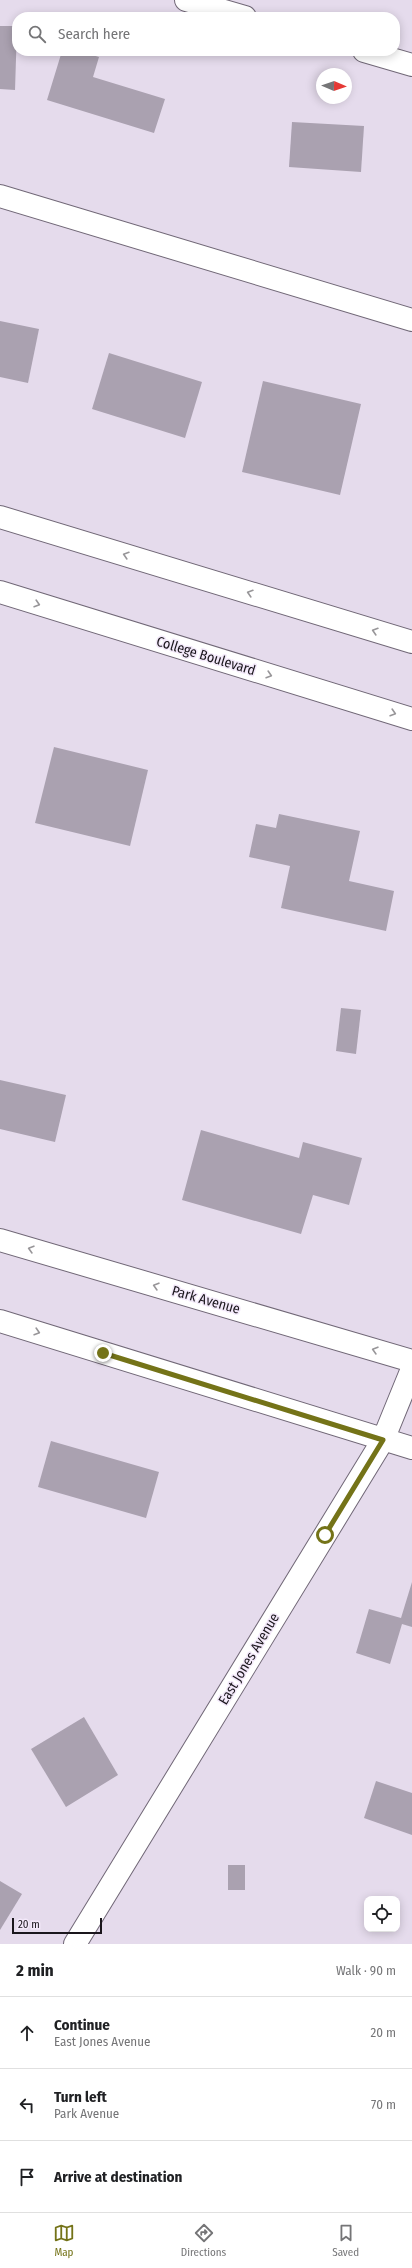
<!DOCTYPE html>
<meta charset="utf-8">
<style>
:root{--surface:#fff;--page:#f2f2f2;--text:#202124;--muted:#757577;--line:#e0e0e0;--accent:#747318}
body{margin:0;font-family:"Fira Sans Condensed",sans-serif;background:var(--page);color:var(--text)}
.controls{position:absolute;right:12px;bottom:12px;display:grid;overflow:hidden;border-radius:8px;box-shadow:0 2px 10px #0003}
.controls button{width:36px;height:36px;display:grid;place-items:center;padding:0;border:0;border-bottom:1px solid var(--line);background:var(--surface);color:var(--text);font:20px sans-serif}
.compass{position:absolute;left:316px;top:68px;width:36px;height:36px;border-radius:50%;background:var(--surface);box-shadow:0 2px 10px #0003;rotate:92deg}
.scale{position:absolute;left:12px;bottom:10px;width:90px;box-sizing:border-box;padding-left:4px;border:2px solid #1a161c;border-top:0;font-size:11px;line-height:14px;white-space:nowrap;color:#1a161c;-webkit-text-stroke:3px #f3e9fa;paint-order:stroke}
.stop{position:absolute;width:12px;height:12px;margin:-9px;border:3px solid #747318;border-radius:50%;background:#fff}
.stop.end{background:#747318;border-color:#fff;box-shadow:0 1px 4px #0008}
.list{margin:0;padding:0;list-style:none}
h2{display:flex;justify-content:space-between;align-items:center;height:52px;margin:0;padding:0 16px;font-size:17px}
h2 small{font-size:13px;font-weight:400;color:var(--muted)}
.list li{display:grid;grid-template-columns:26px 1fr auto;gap:12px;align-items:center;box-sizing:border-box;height:72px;padding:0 16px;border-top:1px solid var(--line)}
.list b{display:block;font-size:15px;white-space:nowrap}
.list p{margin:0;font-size:13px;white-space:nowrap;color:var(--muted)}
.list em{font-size:13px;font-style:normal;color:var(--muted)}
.icon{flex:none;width:22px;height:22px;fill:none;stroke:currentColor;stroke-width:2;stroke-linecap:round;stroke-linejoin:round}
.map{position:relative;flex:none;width:412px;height:1944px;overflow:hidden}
.search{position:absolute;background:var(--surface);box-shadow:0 2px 10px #0003;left:12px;right:12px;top:12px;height:44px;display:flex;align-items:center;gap:10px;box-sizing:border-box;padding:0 14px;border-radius:16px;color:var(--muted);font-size:15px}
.sheet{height:268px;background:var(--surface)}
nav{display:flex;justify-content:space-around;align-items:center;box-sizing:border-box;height:56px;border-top:1px solid var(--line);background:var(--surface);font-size:11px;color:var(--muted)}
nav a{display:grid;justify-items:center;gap:2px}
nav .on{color:var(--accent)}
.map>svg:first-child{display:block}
.building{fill:#aaa1b0}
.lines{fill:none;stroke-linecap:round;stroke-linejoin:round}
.minor-casing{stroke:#716877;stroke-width:24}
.minor{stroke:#fff;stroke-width:22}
.oneway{stroke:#989699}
.route{stroke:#747318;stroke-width:5}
.labels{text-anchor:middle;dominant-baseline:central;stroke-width:3;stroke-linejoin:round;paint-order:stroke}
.street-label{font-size:14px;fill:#1a161c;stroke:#f3e9fa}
</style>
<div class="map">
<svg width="412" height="1944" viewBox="0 0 412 1944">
<rect width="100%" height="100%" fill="#e5dbec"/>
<!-- building -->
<g class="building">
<polygon points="0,26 17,26 15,90 0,89"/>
<polygon points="62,51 79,51 99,57 93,77 165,99 154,133 47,100"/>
<polygon points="292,122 364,126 361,172 289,167"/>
<polygon points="0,321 39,329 28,383 0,377"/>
<polygon points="109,353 202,382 185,438 92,409"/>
<polygon points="263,381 361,404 340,495 242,472"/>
<polygon points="54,747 148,770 130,846 35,823"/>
<polygon points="279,814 360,831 349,881 394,891 386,931 281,908 290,866 249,857 256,824 276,828"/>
<polygon points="341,1008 361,1010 356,1054 336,1051"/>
<polygon points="0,1080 66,1095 55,1142 0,1129"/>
<polygon points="201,1130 299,1158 303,1142 362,1158 349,1205 313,1195 301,1234 182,1200"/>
<polygon points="51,1441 159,1472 146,1518 38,1487"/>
<polygon points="412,1582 412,1627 402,1624 390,1664 356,1653 369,1609 401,1618"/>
<polygon points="84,1717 118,1775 66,1807 31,1749"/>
<polygon points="376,1781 412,1793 412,1835 364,1818"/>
<rect x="228" y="1865" width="17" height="25"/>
<polygon points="0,1881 22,1894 0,1930"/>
</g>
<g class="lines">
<defs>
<g id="minor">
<polyline points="186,0 245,17"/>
<polyline points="364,51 412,65"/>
<polyline points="0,196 412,320"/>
<polyline points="0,517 412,642"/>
<polyline points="0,592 412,719"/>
<polyline points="0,1240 412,1361"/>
<polyline points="0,1321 412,1448"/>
<polyline points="75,1944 383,1440 412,1369"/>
</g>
</defs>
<!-- minor casing -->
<use href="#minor" class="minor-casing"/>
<!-- minor -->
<use href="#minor" class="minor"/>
</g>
<!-- one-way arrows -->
<defs><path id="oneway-chevron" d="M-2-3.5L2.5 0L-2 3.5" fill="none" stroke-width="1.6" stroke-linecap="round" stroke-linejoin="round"/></defs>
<g class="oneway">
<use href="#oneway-chevron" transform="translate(126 555) rotate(-163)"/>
<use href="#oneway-chevron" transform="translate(250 593) rotate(-163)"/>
<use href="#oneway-chevron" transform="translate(37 604) rotate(17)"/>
<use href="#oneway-chevron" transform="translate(375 631) rotate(-163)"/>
<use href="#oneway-chevron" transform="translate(269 675) rotate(17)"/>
<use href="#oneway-chevron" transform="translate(393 713) rotate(17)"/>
<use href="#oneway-chevron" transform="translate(31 1249) rotate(-164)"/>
<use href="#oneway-chevron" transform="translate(156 1286) rotate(-164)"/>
<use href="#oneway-chevron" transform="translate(37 1332) rotate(17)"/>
<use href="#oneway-chevron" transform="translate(375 1350) rotate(-164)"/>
</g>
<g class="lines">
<!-- route -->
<polyline class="route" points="103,1353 383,1440 325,1535"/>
</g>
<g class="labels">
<!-- street labels -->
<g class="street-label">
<text transform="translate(206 656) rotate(17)">College Boulevard</text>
<text transform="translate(206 1300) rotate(16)">Park Avenue</text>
<text transform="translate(249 1659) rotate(-59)">East Jones Avenue</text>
</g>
</g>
</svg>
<div class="controls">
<button><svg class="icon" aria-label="locate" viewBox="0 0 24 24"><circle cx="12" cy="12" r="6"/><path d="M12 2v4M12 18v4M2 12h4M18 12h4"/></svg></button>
</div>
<svg class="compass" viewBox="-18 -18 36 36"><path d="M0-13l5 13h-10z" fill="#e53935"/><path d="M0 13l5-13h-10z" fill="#757577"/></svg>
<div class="scale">20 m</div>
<div class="stop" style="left:325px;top:1535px"></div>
<div class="stop end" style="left:103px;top:1353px"></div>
<div class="search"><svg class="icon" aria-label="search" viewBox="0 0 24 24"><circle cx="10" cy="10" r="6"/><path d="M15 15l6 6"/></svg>Search here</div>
</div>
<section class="sheet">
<h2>2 min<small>Walk · 90 m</small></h2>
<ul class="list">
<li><svg class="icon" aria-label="ahead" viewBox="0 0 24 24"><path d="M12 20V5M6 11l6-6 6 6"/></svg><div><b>Continue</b><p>East Jones Avenue</p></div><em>20 m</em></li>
<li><svg class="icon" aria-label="left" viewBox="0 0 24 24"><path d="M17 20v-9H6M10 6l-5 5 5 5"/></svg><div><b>Turn left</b><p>Park Avenue</p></div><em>70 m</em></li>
<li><svg class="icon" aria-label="arrive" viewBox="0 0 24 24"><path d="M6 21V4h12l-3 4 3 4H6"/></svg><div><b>Arrive at destination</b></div></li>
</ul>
</section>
<nav>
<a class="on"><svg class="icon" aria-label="map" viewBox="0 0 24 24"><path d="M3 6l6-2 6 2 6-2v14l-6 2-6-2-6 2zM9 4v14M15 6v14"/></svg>Map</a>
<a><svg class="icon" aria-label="directions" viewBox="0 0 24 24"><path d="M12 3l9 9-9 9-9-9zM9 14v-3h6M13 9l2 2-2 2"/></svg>Directions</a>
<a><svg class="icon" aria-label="saved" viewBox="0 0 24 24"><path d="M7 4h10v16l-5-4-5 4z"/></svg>Saved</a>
</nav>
